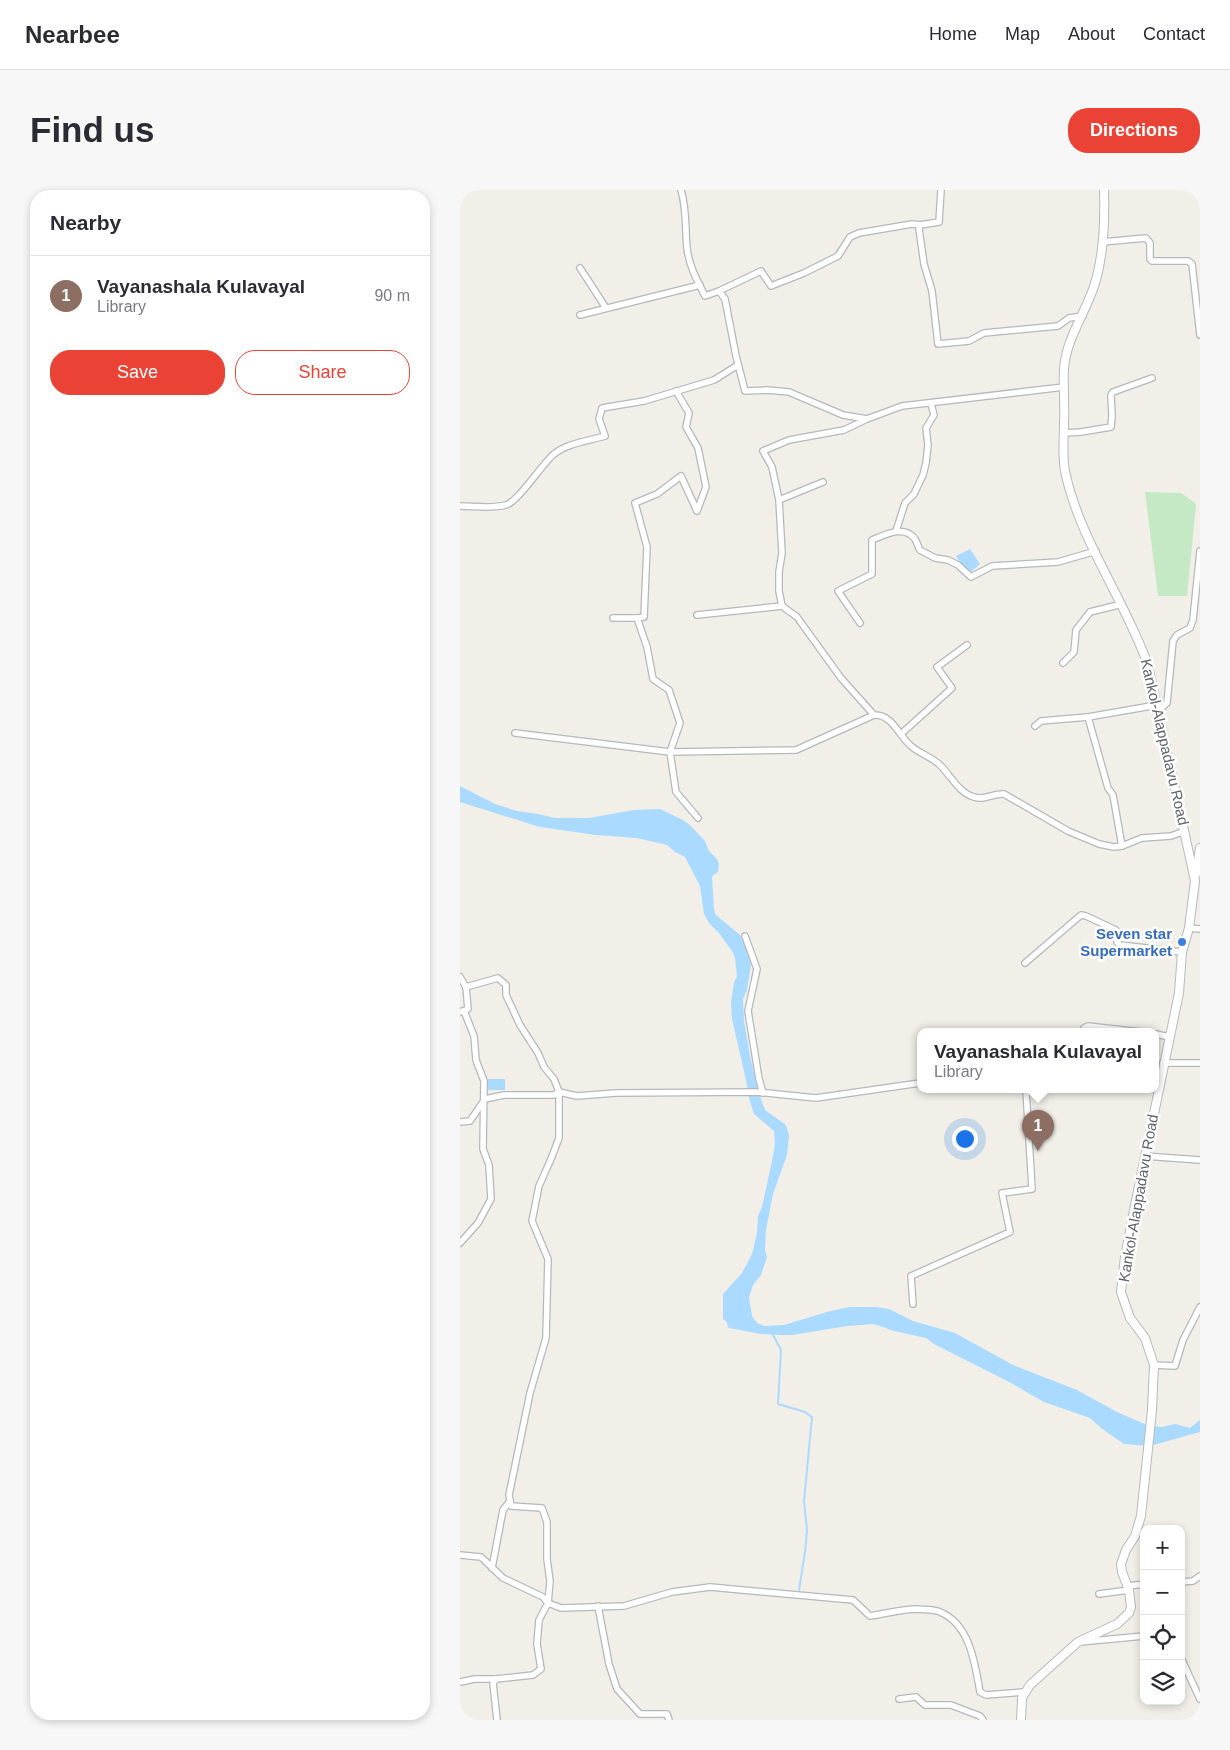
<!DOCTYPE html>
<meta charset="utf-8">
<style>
:root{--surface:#fff;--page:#f7f7f7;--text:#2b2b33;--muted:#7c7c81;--line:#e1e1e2;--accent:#ea4335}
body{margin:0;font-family:Helvetica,sans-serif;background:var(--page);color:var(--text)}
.controls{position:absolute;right:15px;bottom:15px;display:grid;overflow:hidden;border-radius:10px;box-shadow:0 2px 8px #0003}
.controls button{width:45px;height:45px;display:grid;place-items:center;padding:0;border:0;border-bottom:1px solid var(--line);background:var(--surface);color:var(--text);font:25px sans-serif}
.you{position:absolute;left:504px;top:948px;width:18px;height:18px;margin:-12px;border:4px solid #fff;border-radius:50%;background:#1a73e8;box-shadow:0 0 0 8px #1a73e833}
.badge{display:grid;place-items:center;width:32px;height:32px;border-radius:50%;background:var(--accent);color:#fff;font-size:16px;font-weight:700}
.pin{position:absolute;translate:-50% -41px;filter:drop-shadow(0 1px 2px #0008)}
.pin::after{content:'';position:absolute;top:26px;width:18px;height:15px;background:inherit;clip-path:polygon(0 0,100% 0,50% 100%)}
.popup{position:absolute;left:457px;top:838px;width:242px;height:65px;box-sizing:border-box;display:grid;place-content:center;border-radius:10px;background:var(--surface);filter:drop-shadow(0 1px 4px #0005);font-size:16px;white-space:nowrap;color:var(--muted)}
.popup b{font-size:19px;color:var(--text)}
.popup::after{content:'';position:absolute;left:50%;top:100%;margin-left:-10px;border:10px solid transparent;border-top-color:var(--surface)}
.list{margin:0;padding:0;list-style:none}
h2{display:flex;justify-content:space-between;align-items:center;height:65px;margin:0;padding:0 20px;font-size:21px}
h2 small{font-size:16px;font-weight:400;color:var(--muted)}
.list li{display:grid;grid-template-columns:32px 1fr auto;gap:15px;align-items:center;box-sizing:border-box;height:80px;padding:0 20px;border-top:1px solid var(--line)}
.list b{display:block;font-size:19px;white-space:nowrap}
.list p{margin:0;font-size:16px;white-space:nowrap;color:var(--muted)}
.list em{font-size:16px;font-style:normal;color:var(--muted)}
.actions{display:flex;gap:10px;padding:15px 20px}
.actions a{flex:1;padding:11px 0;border:1px solid var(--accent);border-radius:20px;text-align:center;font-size:18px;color:var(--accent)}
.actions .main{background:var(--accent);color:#fff}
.icon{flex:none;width:28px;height:28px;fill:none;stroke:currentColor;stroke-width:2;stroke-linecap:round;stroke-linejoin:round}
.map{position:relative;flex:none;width:740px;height:1530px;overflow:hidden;border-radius:20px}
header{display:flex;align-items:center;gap:30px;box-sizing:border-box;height:70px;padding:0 25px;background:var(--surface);border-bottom:1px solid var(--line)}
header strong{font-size:24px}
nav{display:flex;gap:28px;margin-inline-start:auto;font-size:18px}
.intro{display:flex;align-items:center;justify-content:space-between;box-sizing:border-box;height:120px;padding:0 30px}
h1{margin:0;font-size:35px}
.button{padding:12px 22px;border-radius:20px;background:var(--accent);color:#fff;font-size:18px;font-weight:700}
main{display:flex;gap:30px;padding:0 30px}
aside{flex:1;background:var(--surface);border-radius:20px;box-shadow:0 2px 8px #0003}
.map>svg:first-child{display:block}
.green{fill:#c5e8c5}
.water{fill:#aadaff}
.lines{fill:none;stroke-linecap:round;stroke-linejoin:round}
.stream{stroke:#aadaff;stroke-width:2}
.street-casing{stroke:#b5b8bc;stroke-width:8}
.secondary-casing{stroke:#b6babf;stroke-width:10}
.street{stroke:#fff;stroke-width:5.5}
.secondary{stroke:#fff;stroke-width:8}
.shop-dot{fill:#3f7fe0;stroke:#fff;stroke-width:2}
.labels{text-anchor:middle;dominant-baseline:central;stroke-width:5;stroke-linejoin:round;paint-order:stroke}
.street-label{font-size:15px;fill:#5f6368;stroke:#fff}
.shop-label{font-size:15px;font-weight:bold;fill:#366cbe;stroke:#fff;text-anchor:end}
</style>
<header>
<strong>Nearbee</strong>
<nav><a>Home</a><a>Map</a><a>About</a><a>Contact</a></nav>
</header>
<div class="intro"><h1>Find us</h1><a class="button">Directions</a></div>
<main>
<aside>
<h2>Nearby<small></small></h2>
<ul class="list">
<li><span class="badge" style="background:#8d6e63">1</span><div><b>Vayanashala Kulavayal</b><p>Library</p></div><em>90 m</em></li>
</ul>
<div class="actions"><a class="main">Save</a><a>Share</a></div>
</aside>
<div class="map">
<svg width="740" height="1530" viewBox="0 0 740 1530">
<rect width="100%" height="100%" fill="#f1efe8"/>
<!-- green -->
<polygon class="green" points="685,302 721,303 736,314 727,406 698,406"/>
<!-- water -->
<g class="water">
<polygon points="510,359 520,374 507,385 496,366"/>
<polygon points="0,596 35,614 57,621 78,624 95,628 129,628 174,620 200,619 221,629 230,635 245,651 249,661 257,669 259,674 258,682 252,686 254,720 256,725 280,745 286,758 291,774 287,800 283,809 284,831 290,866 298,901 305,920 326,935 329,946 327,965 313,1004 306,1040 305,1060 307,1067 301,1085 293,1095 289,1107 292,1126 297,1133 304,1136 324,1135 367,1122 389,1117 415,1117 429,1119 453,1131 495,1143 553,1175 617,1200 657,1222 687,1235 702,1237 715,1234 730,1238 740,1230 740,1242 690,1256 664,1254 641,1238 630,1228 584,1212 551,1193 474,1154 466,1148 434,1141 414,1134 387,1136 332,1145 321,1145 301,1144 275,1139 263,1129 263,1104 282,1083 292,1064 297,1043 298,1026 302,1017 312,971 315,954 314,941 294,924 289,908 286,890 272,829 271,812 274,792 277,787 275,768 272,761 259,743 249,733 244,724 240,696 225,667 215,662 207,655 177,648 136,645 80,637 0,612"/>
<rect x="28" y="889" width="17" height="11"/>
</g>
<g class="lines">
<!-- stream -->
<g class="stream">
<polyline points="268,1133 269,1137 275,1138"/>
<polyline points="312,1143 321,1160 318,1214 345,1222 352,1227 344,1311 347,1340 345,1362 339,1400"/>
</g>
<defs>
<g id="street">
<path d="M221,0C227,20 225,38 227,58C229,76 237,90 245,106L259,101L265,109L276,166L285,201L307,200L329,202L383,225L407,229L442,216L604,197"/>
<polyline points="481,0 479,32 460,35 459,39 464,74 472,101 478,154 509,151 524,143 598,136 609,128 623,126"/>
<polyline points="642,52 686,48 690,53 690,69 692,71 728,71 732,74 740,145"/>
<polyline points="120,78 146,118"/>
<polyline points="259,101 301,81 311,96 344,83 378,66 390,47 399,43 452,34 460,35"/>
<polyline points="120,125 240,95"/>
<path d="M407,229L384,240L329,250L303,261L312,277L319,310L322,363L319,382V401L322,416L337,427L381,488L414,525C432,524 439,546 451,556C460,564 472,567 480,575C491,586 499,603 514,607C524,611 533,603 544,604L608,641L639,654L654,657L662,656L682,648L711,646L725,641"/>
<polyline points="604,243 621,242 651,237 652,226 651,205 653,202 692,188"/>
<polyline points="319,310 363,292"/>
<path d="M0,316C15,316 32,319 46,315C59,311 81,275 94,264C108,253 128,251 145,246L139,229L142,218L184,211L254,190L278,175"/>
<polyline points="436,341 445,313 454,304 463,285 466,273 468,255 466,238 474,225 471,214"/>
<polyline points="237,425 322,416"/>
<polyline points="153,428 177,428 187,457 193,489 209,500 220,533 210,562 216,602 238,628"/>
<polyline points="177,428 184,427 187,357 175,313 197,304 221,286 237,321 246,297 238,258 226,237 229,223 216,201"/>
<path d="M400,433L378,401L412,384V350C425,345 444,334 455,349C457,352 458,357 460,360L475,368L488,370L498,375L511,387L532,376L598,372L636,361"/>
<polyline points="603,473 614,462 616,440 630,422 662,414"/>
<polyline points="699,520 707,513 713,451 717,445 730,438 733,430 740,361"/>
<polyline points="575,536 581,531 628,527"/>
<polyline points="55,543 210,562 336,560 414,525"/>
<polyline points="441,544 492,498 477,477 507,455"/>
<polyline points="662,656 653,605 648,598 628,527 697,515"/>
<polyline points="729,738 740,739"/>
<polyline points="285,746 297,779 288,821 299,889 303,903"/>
<polyline points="565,773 621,725 626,726 656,740 657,742 657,752 660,755 722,762"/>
<polyline points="0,787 6,797 38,788 46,795 46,805 60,835 78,863 84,877 94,889 99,902 94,905 44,905 25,909 10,931 0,932"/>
<polyline points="0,822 8,819 6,797"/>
<polyline points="624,842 624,838 628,836 681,842"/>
<polyline points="696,844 709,847"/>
<polyline points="703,873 740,873"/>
<polyline points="684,966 740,970"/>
<polyline points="0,1053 18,1033 31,1009 29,975 23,959 24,891 16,870 14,846 4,821"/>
<polyline points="453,1114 451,1086 550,1042 542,1003 572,999 566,900"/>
<polyline points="694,1175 715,1176 723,1150 740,1117"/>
<path d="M0,1365L21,1367L43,1388L83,1407L88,1413L101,1418L164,1416L212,1402L250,1397L393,1410L410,1426C425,1424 442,1419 457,1419C463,1420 474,1419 480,1422C510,1434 515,1474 520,1502L526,1505L564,1502"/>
<polyline points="32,1378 43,1320 50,1311"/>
<polyline points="721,1392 733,1391 740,1386"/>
<polyline points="668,1396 684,1394"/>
<polyline points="639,1404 669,1400"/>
<polyline points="138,1416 149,1474 157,1499 180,1524 207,1524 209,1530"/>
<polyline points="620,1452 684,1446"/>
<polyline points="721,1468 740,1509"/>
<polyline points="0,1492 15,1489 36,1489"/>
<polyline points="439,1509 456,1507 465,1515 491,1515 520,1526 523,1530"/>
<polyline points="37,1530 33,1493 36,1489 73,1485 81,1479 77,1454 79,1430 88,1413 90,1391 87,1369 87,1332 82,1318 51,1316 49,1305 70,1203 86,1148 88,1069 72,1031 79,996 91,969 99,948 99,902 117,906 156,903 297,902 356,908 460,893"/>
</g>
<g id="secondary">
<polyline points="736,684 740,658"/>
<path d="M561,1530L562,1508L570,1495L618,1452L657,1434L669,1423L671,1417L669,1400L662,1382L661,1374L666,1360L675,1346L681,1326L692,1220L694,1175L685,1148L670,1128L661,1102L665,1067L674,1020L719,803L722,762L729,738L735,691L688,475C665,410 619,349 605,281C602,265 604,247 604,232C605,214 603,196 604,179C606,147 628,120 636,90C644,61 645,30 644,0"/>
</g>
</defs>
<!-- street casing -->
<use href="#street" class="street-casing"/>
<!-- secondary casing -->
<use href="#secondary" class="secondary-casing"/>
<!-- street -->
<use href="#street" class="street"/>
<!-- secondary -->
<use href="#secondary" class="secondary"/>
</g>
<!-- markers -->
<circle class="shop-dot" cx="722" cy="752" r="5"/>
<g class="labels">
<!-- street labels -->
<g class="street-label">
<text transform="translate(705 552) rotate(77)">Kankol-Alappadavu Road</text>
<text transform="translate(678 1008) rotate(-80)">Kankol-Alappadavu Road</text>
</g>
<!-- shop labels -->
<g class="shop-label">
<text x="712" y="743">Seven star<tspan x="712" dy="17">Supermarket</tspan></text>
</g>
</g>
</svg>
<div class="controls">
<button>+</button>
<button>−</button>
<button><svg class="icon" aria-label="locate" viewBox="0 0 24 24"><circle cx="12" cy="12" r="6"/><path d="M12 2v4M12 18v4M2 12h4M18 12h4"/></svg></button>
<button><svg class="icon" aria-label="layers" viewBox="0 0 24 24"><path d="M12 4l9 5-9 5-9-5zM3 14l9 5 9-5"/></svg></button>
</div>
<div class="you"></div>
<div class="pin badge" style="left:578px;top:961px;background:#8d6e63">1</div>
<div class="popup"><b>Vayanashala Kulavayal</b>Library</div>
</div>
</main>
